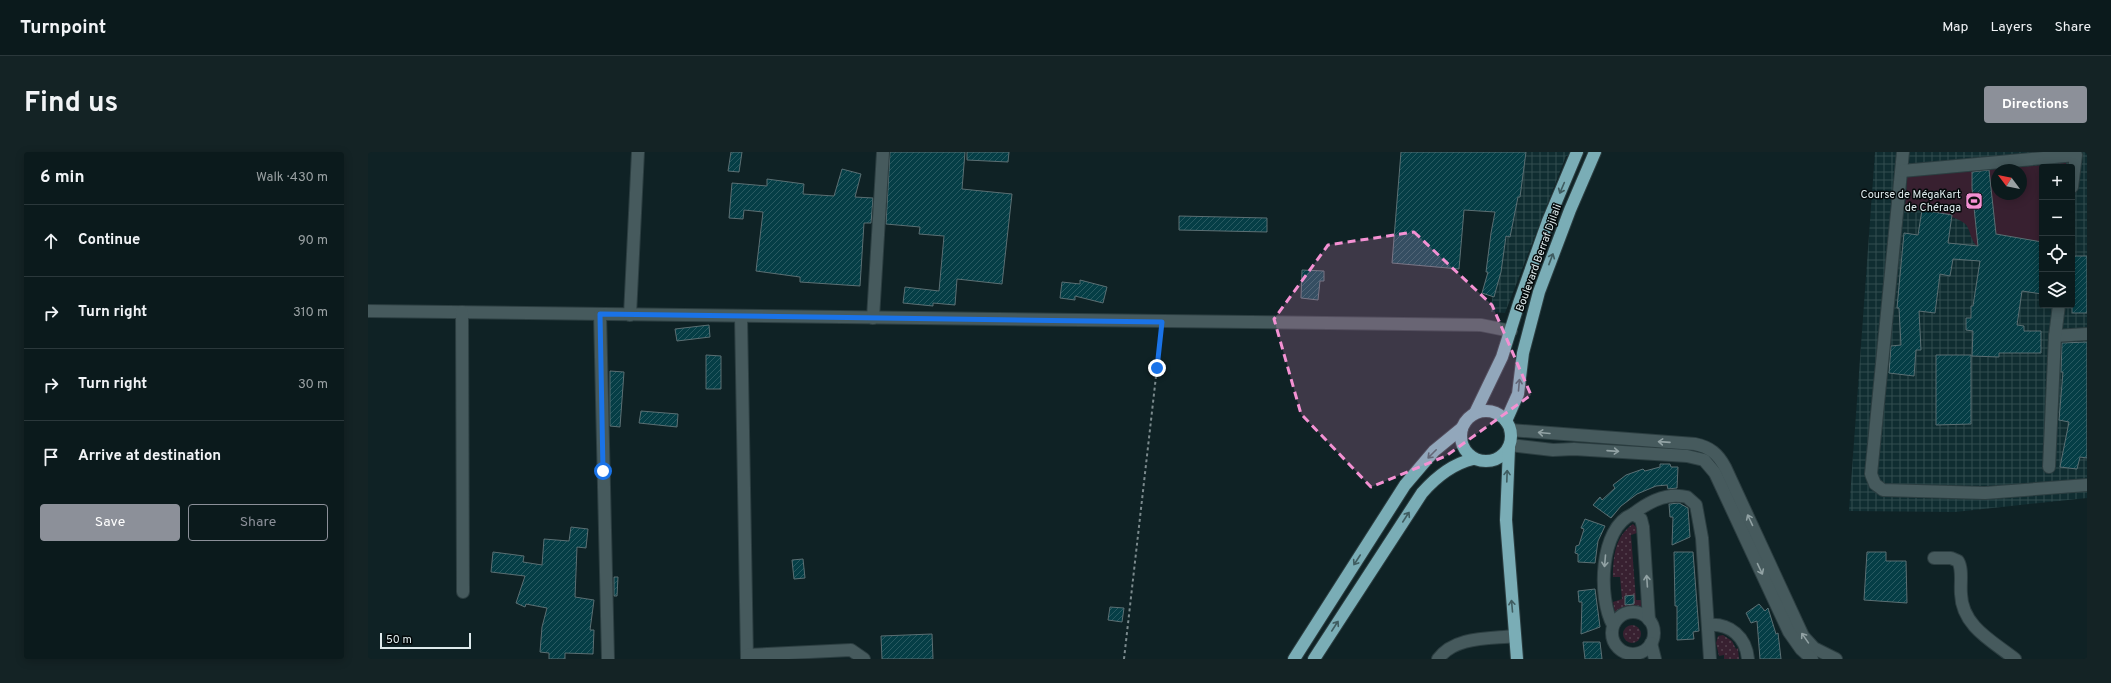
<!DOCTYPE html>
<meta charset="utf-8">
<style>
:root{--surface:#0b1a1c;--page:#142325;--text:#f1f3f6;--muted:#9aa1a3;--line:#2b383b;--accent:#8c9099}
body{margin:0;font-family:Overpass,sans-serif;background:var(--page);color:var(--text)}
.controls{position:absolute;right:12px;top:12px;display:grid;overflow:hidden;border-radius:4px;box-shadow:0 2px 10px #0003}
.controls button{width:36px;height:36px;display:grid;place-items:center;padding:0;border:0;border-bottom:1px solid var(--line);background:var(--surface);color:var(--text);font:20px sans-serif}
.compass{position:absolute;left:1623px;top:12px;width:36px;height:36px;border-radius:50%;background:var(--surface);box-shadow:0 2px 10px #0003;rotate:302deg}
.scale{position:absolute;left:12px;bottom:10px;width:91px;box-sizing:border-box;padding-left:4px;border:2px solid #deeaec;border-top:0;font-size:11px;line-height:14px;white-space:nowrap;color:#deeaec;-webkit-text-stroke:3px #040a0b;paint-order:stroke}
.stop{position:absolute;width:12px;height:12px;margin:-9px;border:3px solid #1a73e8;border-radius:50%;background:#fff}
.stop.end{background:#1a73e8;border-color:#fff;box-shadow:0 1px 4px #0008}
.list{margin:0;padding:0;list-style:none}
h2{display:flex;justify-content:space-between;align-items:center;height:52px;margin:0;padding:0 16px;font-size:17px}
h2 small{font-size:13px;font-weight:400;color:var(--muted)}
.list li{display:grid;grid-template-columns:26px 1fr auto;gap:12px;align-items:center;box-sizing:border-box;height:72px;padding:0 16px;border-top:1px solid var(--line)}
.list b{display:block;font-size:15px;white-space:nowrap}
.list em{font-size:13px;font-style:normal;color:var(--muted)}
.actions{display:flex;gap:8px;padding:12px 16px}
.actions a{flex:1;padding:9px 0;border:1px solid var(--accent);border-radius:4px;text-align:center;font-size:14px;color:var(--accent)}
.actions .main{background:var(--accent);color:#fff}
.icon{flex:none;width:22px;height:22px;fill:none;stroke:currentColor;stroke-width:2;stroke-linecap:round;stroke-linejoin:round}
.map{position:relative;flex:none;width:1719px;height:507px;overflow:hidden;border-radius:4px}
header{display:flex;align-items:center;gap:24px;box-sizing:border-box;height:56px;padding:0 20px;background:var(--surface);border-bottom:1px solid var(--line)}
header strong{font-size:19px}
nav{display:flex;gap:22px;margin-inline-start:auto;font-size:14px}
.intro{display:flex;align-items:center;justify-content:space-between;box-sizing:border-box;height:96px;padding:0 24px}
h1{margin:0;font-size:28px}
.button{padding:10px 18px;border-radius:4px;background:var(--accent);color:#fff;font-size:14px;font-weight:700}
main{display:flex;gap:24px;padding:0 24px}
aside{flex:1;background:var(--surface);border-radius:4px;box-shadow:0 2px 10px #0003}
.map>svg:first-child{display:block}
.industrial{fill:url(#industrial-grid);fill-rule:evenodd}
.grass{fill:url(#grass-dots)}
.park{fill:#382030;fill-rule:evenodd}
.building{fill:url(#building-hatch);stroke:#5b6f73}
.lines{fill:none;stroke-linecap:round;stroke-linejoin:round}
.minor-casing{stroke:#2c3e41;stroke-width:14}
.highway-casing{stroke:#2c3e41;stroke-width:14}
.path{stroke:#7b8a8d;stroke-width:2;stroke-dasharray:3 3;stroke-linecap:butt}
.minor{stroke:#465a5d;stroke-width:12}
.highway{stroke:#7aadb6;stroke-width:12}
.oneway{stroke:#3f5c60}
.oneway2{stroke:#92a2a4}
.route{stroke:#1a73e8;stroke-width:5}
.marked{fill:#f491d3;fill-opacity:0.2;stroke:#f491d3;stroke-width:3;stroke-dasharray:8 5;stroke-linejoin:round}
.labels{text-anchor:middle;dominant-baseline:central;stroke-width:3;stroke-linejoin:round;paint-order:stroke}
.poi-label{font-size:11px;fill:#deeaec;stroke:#040a0b;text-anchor:end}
.street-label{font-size:11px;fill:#deeaec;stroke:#040a0b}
</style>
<header>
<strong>Turnpoint</strong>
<nav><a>Map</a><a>Layers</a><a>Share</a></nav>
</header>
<div class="intro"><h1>Find us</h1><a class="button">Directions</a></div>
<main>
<aside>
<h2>6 min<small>Walk · 430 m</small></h2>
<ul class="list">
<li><svg class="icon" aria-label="ahead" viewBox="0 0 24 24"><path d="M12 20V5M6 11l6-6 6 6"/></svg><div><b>Continue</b></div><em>90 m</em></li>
<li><svg class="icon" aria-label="right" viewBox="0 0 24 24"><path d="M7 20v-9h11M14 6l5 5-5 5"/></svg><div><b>Turn right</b></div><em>310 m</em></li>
<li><svg class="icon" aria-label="right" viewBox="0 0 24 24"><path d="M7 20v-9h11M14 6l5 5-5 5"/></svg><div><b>Turn right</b></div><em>30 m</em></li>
<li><svg class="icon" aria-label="arrive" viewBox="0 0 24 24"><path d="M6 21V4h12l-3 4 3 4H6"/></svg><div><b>Arrive at destination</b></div></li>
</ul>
<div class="actions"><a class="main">Save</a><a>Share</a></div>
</aside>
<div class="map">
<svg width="1719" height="507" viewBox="0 0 1719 507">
<defs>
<pattern id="industrial-grid" width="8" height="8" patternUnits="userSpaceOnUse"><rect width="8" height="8" fill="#102d31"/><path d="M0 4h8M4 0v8" fill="none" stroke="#324c4f"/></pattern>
<pattern id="grass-dots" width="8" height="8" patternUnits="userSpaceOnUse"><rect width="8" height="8" fill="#382030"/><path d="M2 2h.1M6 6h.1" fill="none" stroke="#54414e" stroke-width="1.8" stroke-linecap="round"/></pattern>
<pattern id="building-hatch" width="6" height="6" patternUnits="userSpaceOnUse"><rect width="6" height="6" fill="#053e46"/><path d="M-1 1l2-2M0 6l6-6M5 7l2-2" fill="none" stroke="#295a61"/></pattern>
</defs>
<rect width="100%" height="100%" fill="#0f2225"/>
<!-- industrial -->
<g class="industrial">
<polygon points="1136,0 1224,0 1198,4 1137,161 1123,160"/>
<path d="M1507,0H1719V346L1587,360L1481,359ZM1674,15H1704V153H1674ZM1629,18H1653V42H1629Z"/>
</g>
<!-- grass -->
<g class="grass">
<path d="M1265,372L1268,375L1269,381L1263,383L1268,448H1276V457C1266,452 1257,455 1247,461L1245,450L1254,447L1252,425H1245C1245,405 1247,384 1265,372Z"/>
<circle cx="1264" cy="482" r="9"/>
<polygon points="1355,483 1364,489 1368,497 1370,496 1371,507 1356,507 1356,503 1351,504 1348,491 1350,484"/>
</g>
<!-- park -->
<path class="park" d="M1698,11V15H1674V96L1610,95C1603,89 1603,81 1599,74C1593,63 1550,58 1537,56L1539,25ZM1629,18H1653V42H1629Z"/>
<!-- building -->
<g class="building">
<polygon points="363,0 374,0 371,20 360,19"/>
<polygon points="522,0 597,0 594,37 644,42 634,132 589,127 587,153 565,151 565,154 535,151 537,135 571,139 576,84 551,82 552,75 518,72"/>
<polygon points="599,0 641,0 640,10 599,8"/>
<polygon points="1033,0 1158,0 1152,45 1150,45 1142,85 1138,84 1133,120 1126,145 1114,141 1120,120 1118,120 1123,81 1127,60 1096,58 1091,117 1024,111"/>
<polygon points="474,17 493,22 487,45 505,46 503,71 496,71 492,134 432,130 432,125 388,119 395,60 376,58 375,67 361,66 364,31 399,34 399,27 436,32 435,42 466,44"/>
<polygon points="1621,18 1628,82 1674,90 1674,142 1654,139 1649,173 1656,174 1656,179 1673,179 1673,201 1631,201 1631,205 1604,204 1605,179 1598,178 1598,166 1603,166 1603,154 1605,154 1612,109 1585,107 1582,124 1572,122 1567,161 1551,159 1553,198 1548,198 1546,224 1521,221 1523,194 1533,193 1531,156 1529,156 1536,81 1550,83 1554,58 1584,63 1580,91 1610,94 1604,36 1604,20"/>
<polygon points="811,64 899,66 899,80 811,78"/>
<rect x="1704" y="104" width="15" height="57"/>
<polygon points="934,118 956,119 956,129 952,129 950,148 933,146"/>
<polygon points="712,128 739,135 735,151 707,144 707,148 692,146 694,130 712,132"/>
<polygon points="341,173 342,185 309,189 307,177"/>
<polygon points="1719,190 1719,306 1712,305 1709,317 1692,315 1701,270 1691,268 1695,220 1693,220 1694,191"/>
<polygon points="338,203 353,204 353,237 338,237"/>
<polygon points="1568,203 1603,203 1603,272 1568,273"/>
<polygon points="242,219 256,220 252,275 242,274"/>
<polygon points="273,259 310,262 309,275 271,271"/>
<polygon points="1292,312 1302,312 1303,315 1310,315 1309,336 1300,337 1299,333 1288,334 1269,342 1253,354 1243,366 1225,353 1232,345 1234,348 1247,336 1245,333 1258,323 1275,317 1277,319 1292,315"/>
<polygon points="1311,351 1320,356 1322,385 1304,393 1305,365 1302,365 1301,352"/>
<polygon points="1217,367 1237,374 1230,389 1227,411 1210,410 1210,402 1207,401 1208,394 1211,393 1216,377 1213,376"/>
<polygon points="203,375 220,377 218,396 209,395 207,445 226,448 222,478 226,478 225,502 197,501 197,507 181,507 181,501 172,500 174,475 179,456 158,452 157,455 148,451 157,424 123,420 125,400 156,404 155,410 174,413 176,387 201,389"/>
<polygon points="1306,400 1325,400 1331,479 1325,480 1326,487 1309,488 1309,454 1307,454"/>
<polygon points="1499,400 1518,400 1518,409 1538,409 1539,451 1496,448"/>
<polygon points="435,407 437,426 426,427 424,408"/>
<polygon points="246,425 250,425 249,444 246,444"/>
<polygon points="1227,437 1232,475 1213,482 1214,450 1211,450 1210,439"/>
<polygon points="1266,443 1266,452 1257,453 1257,444"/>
<polygon points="1391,452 1397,459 1400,456 1408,482 1410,481 1413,507 1392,507 1389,469 1383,471 1378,461"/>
<polygon points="742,455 756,456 754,470 740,468"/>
<polygon points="564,482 565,507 514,507 513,484"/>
<polygon points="1215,490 1232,490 1234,507 1217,507"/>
</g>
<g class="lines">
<defs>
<g id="minor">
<polyline points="1535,0 1503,322 1507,332 1515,338 1617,341 1719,333"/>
<polyline points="1534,19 1708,3 1704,35"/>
<polyline points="0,159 1113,173 1143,179"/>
<polyline points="94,160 95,440"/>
<polyline points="232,162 240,507"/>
<polyline points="262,163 270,0"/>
<polyline points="373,164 379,507"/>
<polyline points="505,166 515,0"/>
<polyline points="1687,184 1719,182"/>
<path d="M1142,278L1327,292C1342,295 1350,302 1357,315L1435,484L1446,496L1468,507"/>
<polyline points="1142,293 1185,298 1206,297 1319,304 1336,308 1347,321 1421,480 1433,497 1444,507"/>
<polyline points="1681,315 1687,184 1691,153"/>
<path d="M1265,362C1280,350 1299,340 1319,345L1328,353L1334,386L1342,507"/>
<path d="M1566,406H1583L1590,409C1595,417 1592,432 1593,442C1594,474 1624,489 1647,507"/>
<circle cx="1265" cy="481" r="21"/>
<path d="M1245,473C1230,447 1231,375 1265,362L1273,367L1275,375L1281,468"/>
<path d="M1340,473C1362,471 1378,485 1380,507"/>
<polyline points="1283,491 1287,507"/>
<polyline points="379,503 483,498 496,507"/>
<path d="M1070,507C1087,484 1121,487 1147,484"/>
</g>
<g id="highway">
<circle cx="1118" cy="284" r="25"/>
<polyline points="1107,261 1134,205 1151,151 1180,69 1209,0"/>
<polyline points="1138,269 1150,242 1155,201 1171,140 1202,58 1227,0"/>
<polyline points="1141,296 1138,368 1149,507"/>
<polyline points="926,507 1037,333 1066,299 1094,276"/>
<path d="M946,507L1054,341C1068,325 1084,312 1105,307"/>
</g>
</defs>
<!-- minor casing -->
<use href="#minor" class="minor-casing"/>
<!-- highway casing -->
<use href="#highway" class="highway-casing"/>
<!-- path -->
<polyline class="path" points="756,507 793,180"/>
<!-- minor -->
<use href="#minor" class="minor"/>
<!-- highway -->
<use href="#highway" class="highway"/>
</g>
<!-- one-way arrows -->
<defs><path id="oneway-shaft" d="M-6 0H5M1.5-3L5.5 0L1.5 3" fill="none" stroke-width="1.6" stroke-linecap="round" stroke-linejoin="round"/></defs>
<g class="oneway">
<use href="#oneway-shaft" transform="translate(1194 36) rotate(113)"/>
<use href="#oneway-shaft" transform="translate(1183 107) rotate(-69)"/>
<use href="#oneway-shaft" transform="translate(1151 233) rotate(-85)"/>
<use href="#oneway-shaft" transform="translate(1064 302) rotate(135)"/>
<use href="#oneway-shaft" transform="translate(1139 324) rotate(-88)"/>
<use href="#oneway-shaft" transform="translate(1038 365) rotate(-57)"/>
<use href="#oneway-shaft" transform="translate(989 408) rotate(123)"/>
<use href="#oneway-shaft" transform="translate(1144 454) rotate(-95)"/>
<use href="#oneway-shaft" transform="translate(967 474) rotate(-57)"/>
</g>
<g class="oneway2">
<use href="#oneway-shaft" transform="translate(1176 281) rotate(-175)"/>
<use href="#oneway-shaft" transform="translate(1296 290) rotate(-176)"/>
<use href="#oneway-shaft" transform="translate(1245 299) rotate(4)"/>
<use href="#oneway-shaft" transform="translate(1382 368) rotate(-115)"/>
<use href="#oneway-shaft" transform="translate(1237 409) rotate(95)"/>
<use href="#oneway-shaft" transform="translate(1392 417) rotate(65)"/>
<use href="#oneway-shaft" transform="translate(1279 429) rotate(-94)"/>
<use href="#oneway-shaft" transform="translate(1437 486) rotate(-125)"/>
</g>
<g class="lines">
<!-- route -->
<polyline class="route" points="235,319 232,162 794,170 789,216"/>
</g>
<!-- marked area -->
<path class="marked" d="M1046,80L1124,153L1163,243L1078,304L1003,335L933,262L906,167L960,93Z"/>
<!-- icons -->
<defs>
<symbol id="stadium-square" viewBox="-11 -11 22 22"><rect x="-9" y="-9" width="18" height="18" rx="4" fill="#f491d3" stroke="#040a0b"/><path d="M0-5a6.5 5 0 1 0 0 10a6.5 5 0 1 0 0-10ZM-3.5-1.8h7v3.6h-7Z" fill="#111"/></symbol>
</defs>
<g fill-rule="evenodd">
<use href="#stadium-square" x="1596" y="39" width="20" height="20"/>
</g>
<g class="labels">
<!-- poi labels -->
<g class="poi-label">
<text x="1593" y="43">Course de MégaKart<tspan x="1593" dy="13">de Chéraga</tspan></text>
</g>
<!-- street labels -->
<g class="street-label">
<text transform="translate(1171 106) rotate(-70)">Boulevard Berraf Djilali</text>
</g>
</g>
</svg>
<div class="controls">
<button>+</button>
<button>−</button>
<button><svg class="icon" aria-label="locate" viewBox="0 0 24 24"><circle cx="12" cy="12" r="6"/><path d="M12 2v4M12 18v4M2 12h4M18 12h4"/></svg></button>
<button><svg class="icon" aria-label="layers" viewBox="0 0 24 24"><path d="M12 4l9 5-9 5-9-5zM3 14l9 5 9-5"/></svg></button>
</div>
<svg class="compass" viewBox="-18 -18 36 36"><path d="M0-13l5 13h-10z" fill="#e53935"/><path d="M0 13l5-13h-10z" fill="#9aa1a3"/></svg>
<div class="scale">50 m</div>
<div class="stop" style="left:235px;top:319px"></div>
<div class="stop end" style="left:789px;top:216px"></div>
</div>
</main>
